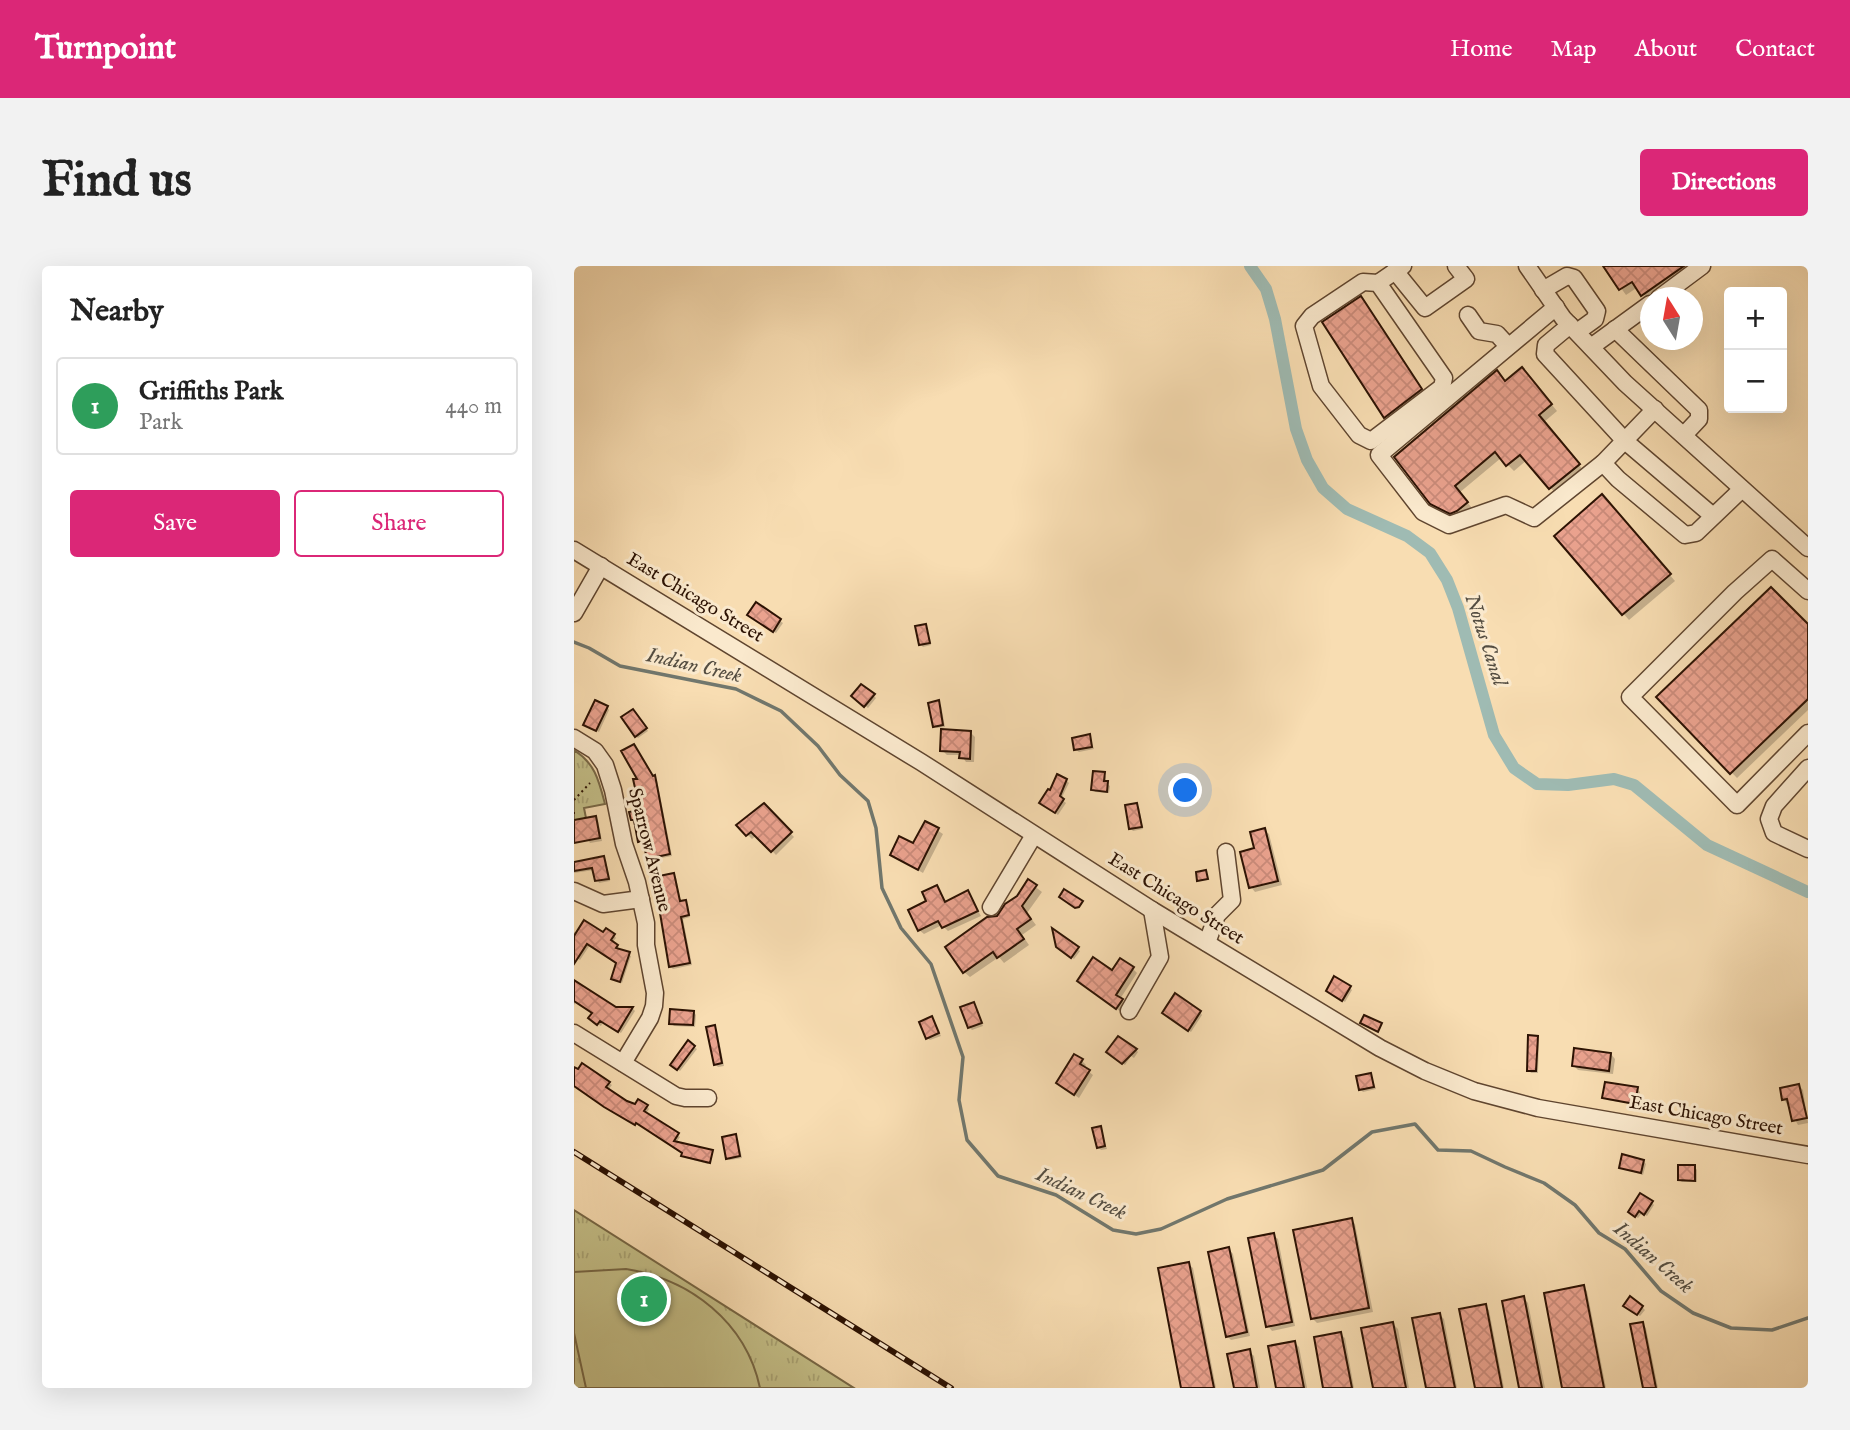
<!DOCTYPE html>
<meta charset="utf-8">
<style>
:root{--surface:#fff;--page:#f2f2f2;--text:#222;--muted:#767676;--line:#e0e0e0;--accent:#db2777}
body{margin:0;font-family:"IM FELL English",serif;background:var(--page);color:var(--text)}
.controls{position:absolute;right:21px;top:21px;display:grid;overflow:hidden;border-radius:7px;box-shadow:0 7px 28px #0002}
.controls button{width:63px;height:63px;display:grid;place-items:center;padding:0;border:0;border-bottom:2px solid var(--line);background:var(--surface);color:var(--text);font:35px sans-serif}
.compass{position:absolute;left:1066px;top:21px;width:63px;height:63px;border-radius:50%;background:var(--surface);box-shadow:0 7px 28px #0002;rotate:349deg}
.you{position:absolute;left:612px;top:525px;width:24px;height:24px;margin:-18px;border:5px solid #fff;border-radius:50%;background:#1a73e8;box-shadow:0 0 0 10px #1a73e833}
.badge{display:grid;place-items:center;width:46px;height:46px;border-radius:50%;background:var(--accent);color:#fff;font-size:23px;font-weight:700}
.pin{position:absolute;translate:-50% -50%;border:4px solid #fff;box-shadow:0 2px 7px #0006}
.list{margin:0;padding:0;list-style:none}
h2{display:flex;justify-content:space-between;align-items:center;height:91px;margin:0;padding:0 28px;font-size:30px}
h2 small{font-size:23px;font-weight:400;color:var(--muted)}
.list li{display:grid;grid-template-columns:46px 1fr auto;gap:21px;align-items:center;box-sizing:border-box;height:98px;margin:0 14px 14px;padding:0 14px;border:2px solid var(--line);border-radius:7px}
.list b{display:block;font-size:26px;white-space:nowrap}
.list p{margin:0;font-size:23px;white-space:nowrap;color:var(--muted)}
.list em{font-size:23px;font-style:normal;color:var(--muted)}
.actions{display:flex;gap:14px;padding:21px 28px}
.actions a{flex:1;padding:16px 0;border:2px solid var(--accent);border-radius:7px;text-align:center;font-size:24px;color:var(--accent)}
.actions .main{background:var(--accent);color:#fff}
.map{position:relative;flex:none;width:1234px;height:1122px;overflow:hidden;border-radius:7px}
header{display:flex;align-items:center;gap:42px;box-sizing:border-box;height:98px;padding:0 35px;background:var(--accent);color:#fff}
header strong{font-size:33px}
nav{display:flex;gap:38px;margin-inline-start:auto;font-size:24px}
.intro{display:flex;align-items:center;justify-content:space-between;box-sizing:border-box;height:168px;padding:0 42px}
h1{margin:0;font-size:49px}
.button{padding:18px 32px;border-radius:7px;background:var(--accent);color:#fff;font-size:24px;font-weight:700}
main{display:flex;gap:42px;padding:0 42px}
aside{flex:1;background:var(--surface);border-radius:7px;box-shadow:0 7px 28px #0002}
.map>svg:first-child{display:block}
.park{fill:url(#park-tufts);stroke:#786846;stroke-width:2}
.pitch{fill:#c4bf88;stroke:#786846;stroke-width:2}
.shadow{fill:#0003}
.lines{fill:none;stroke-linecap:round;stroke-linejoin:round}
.stream{stroke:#71776d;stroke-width:3.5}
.canal{stroke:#9fbbb3;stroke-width:12}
.building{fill:url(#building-cross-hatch);stroke:#2c1203;stroke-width:2}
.minor-casing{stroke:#5f452f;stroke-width:19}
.path{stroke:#2c1203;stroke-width:2;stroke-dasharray:2 3.5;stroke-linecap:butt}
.minor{stroke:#fae9cd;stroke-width:16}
.rail-casing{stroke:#2c1203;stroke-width:6}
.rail{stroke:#fae9cd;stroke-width:3.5;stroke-dasharray:10;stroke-linecap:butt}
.labels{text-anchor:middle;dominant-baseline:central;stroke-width:6;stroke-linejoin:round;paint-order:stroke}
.street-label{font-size:19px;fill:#2c1203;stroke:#fae9cd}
.water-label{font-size:21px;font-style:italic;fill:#544d41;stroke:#fae9cd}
</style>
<header>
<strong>Turnpoint</strong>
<nav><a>Home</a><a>Map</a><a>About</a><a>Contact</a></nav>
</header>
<div class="intro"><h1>Find us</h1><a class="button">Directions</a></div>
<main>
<aside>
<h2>Nearby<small></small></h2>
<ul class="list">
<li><span class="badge" style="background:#2e9e5b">1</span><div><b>Griffiths Park</b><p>Park</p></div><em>440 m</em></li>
</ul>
<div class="actions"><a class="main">Save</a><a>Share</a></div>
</aside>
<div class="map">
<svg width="1234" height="1122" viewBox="0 0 1234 1122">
<defs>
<pattern id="park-tufts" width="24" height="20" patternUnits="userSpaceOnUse" patternTransform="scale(1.75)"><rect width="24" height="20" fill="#c4bf88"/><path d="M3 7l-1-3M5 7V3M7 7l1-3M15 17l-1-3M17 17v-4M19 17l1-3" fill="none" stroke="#a9a374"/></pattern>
<pattern id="building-cross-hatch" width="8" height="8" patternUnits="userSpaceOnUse" patternTransform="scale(1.75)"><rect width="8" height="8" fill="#eaa28e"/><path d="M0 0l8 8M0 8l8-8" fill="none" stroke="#c98a79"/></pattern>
</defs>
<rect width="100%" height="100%" fill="#f8ddb2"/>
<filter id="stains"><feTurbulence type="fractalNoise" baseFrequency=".00286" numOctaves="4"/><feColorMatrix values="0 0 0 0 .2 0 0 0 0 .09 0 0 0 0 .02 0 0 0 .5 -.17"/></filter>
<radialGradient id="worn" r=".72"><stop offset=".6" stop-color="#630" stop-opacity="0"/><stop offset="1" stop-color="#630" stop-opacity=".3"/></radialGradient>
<!-- park -->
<g class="park">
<path d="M0,484C21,497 25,515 31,538L10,542L12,552L0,561Z"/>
<polygon points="0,944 280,1122 0,1122"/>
</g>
<!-- pitch -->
<path class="pitch" d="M52,1003C116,1013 172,1056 186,1122H12L0,1067V1006Z"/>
<!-- shadow -->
<g class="shadow">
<polygon points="1031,0 1113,0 1116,6 1074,34 1064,21 1052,29"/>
<polygon points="787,32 853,130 817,156 811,150"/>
<polygon points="953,109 983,145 970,156 1010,205 982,228 953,194 940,205 927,192 885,227 899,243 883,253 864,243 857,237 932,116"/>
<polygon points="1034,237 1101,315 1055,354 982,270"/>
<polygon points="182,338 209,357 202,367 178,351"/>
<polygon points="352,360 357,379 349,381 346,378"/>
<polygon points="1234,361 1234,444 1163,512 1085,431"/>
<polygon points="288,420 302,432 294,442 279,430"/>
<polygon points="364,436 367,439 371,461 363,462 360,460"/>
<polygon points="33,441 35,444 25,466 14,461"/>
<polygon points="62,447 74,465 64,472 62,470"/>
<polygon points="396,466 401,471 400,496 392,496 387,489 373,489 368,484"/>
<polygon points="515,470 520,483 505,486 502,484"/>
<polygon points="60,480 79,511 83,514 98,590 77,594 72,577 66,575 58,554 68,545"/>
<polygon points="530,508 532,511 532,517 536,520 535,527 521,526 519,523"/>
<polygon points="492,514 495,517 487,533 492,537 484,549 470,539"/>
<polygon points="562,538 565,541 569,563 559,565 557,563"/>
<polygon points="189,539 220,571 202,589 183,569 178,573 164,559"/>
<polygon points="21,552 24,554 28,575 16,577 14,574"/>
<polygon points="352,557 369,568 349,607 318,589 340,580"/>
<polygon points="690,564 695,568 708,619 681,626 677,621 683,583"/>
<polygon points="30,592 32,594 36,615 25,617 20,604 0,607 0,598"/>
<polygon points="100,609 102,611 107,637 114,638 116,651 109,653 118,699 99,703 96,700"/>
<polygon points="455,616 468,626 453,647 462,659 448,669 455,679 430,697 425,691 396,711 390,706 424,651 444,631"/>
<polygon points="362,621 372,637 394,627 407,650 374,665 368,659 350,668 345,664 355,636"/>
<polygon points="0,666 4,668 40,669 42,672 38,677 45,684 57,690 48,717 39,712 44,697 16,679 6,694 0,690"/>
<polygon points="486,683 503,683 506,685 500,693"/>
<polygon points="559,703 563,707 546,733 552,738 547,746 509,719 539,706"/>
<polygon points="0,717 41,743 59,743 61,745 47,767 29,756 27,760 19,755 19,747 2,736 0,739"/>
<polygon points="776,722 778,724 771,736 756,727"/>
<polygon points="400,738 409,760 398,764 395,761"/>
<polygon points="120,746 122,749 121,761 100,760 97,757"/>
<polygon points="626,746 628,749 617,766 592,749"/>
<polygon points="358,752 367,770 356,774 353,772"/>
<polygon points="140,761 143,764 150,800 144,801 141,798"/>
<polygon points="963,772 965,774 964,807 957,807 955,804"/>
<polygon points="120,781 123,783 106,805 101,801"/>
<polygon points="562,784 564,786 560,792 557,790 551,799 537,789"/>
<polygon points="1037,788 1041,793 1039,808 1004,804 1000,800"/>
<polygon points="508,795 512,799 510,802 519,809 505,832 484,817"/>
<polygon points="0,803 35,817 38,819 34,824 52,836 73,840 75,843 72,848 106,871 102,877 137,885 134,898 112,892 110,887 0,819"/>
<polygon points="797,809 802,823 789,826 786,823"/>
<polygon points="1225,820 1229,824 1234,857 1224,859 1210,833"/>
<polygon points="1063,823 1066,826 1064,839 1033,834 1030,831"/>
<polygon points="526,862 533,883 527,884 524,881"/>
<polygon points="161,870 164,873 168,892 156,894 153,892"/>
<polygon points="1069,895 1072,898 1069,909 1047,902"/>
<polygon points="1121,901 1123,904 1123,916 1108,916 1105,914"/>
<polygon points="1078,937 1080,939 1073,950 1068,947 1064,952 1058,948"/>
<polygon points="777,954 781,958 799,1046 743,1057 738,1052"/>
<polygon points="699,969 704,973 721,1060 698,1065 694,1060"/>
<polygon points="655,983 659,988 676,1070 657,1074 653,1070"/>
<polygon points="614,998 619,1002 642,1122 609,1122"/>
<polygon points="1009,1020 1013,1025 1032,1122 990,1122"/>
<polygon points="950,1032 954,1037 971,1122 947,1122"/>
<polygon points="911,1040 915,1044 930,1122 902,1122"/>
<polygon points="1068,1041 1071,1044 1066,1050 1054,1042"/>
<polygon points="866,1049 870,1053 883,1122 854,1122"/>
<polygon points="819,1058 824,1063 835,1122 800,1122"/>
<polygon points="1068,1058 1072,1062 1084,1122 1071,1122"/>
<polygon points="766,1068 771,1072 780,1122 751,1122"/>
<polygon points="721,1077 725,1081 733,1122 704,1122"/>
<polygon points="675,1085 680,1090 686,1122 662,1122"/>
</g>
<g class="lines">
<!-- stream -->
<polyline class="stream" points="0,376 15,382 46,400 162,423 207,445 244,480 266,509 294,535 302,562 308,622 327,662 357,698 389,791 385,834 393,874 424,910 482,929 539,964 562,968 587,963 653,933 749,904 798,866 841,858 864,884 897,885 931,901 970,917 1001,939 1025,967 1051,983 1087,1025 1119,1047 1157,1062 1198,1064 1234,1052"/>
<!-- canal -->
<polyline class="canal" points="676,0 692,23 701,53 722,163 733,194 749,222 773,243 833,270 856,287 873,314 884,342 920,469 940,502 963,518 994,519 1040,513 1060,519 1133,579 1234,626"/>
</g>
<!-- building -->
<g class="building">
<polygon points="1029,0 1110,0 1067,30 1058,16 1045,24"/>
<polygon points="787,30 848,123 810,152 748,56"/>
<polygon points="948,101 978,138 965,149 1006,198 975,223 946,189 932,200 921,186 881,220 894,236 883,245 876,248 856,238 820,191 923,104 931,115"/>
<polygon points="1028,228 1097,308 1048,349 980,270"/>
<polygon points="1197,321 1234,358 1234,433 1156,508 1082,431"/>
<polygon points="182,336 207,353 199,366 173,349"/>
<polygon points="352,358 356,377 345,379 341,360"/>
<polygon points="287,418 301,428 290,441 277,430"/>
<polygon points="21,434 34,440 22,465 9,459"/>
<polygon points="365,434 369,459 359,461 354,437"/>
<polygon points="59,443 73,462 61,471 47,451"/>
<polygon points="367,463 397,465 396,493 385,492 386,486 366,485"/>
<polygon points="516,468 518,481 500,484 498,472"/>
<polygon points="60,478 79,510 81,509 96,588 73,593 69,575 64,576 60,554 57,554 55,546 66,544 59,513 63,513 47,485"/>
<polygon points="519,505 531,506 530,515 534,515 533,526 517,524"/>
<polygon points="483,508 493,513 486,530 490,533 481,547 465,537 474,523 476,524"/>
<polygon points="190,537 218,566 197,586 177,566 172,570 162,559"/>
<polygon points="563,537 568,561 555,563 551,539"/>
<polygon points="22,550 26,572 0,577 0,554"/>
<polygon points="351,555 365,562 344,604 316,589 325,570 339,577"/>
<polygon points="691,562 704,615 675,622 666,586 680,582 676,566"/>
<polygon points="30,590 35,613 21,615 18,602 0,605 0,596"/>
<polygon points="632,604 634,613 623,615 622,606"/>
<polygon points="100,607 106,635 112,634 115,649 107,651 116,697 95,701 80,611"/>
<polygon points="454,613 463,619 448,640 457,653 443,663 450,673 423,692 419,686 389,707 371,681 413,651 423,650 431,638 443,630"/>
<polygon points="363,619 371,636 394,624 404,645 368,662 364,655 344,665 334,644 352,635 348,626"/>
<polygon points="490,623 509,635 505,641 501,642 485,631"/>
<polygon points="10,654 29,666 32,662 41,668 37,674 44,679 42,682 56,686 46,716 37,713 42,697 13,678 0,698 0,670"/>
<polygon points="478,662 505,681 497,692 482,681"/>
<polygon points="519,691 538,704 546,692 560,701 542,729 549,733 542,743 503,715"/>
<polygon points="760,710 777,720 768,735 752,725"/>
<polygon points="0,714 42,741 59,741 44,766 26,755 23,759 14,752 18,747 0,735"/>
<polygon points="601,727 627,745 614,765 588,747"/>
<polygon points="400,736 408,757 394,762 386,741"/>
<polygon points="96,743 120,745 119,759 95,758"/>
<polygon points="790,749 808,757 804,766 786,757"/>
<polygon points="358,750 365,767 352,773 345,756"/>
<polygon points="141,759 148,797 140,799 132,761"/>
<polygon points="954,769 964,770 962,805 953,805"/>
<polygon points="544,770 563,783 548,798 532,786"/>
<polygon points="114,774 121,780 103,804 96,799"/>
<polygon points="1000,782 1037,787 1035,805 998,800"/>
<polygon points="500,788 509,793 506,798 516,804 500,829 482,817"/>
<polygon points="8,797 36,816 32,821 53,835 61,838 64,833 74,839 70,845 105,867 100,875 139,884 136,897 107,890 108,887 62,857 61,859 30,841 0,820 0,801 4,803"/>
<polygon points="797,807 800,821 785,824 782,810"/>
<polygon points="1031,816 1064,821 1061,838 1028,832"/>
<polygon points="1225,818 1233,852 1218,855 1213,833 1208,834 1206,822"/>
<polygon points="527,860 531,880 523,882 518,862"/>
<polygon points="162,868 166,890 152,893 148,871"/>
<polygon points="1048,888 1070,894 1067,907 1045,902"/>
<polygon points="1104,899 1121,899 1121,915 1104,914"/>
<polygon points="1066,927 1079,935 1070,949 1065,945 1061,951 1054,946"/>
<polygon points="778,952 795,1042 737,1053 719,964"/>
<polygon points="700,967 718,1056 692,1061 674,972"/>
<polygon points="655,981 673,1066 652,1071 634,986"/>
<polygon points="615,996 640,1122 607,1122 584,1002"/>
<polygon points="1010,1019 1030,1122 988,1122 970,1027"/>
<polygon points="950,1030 968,1122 945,1122 928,1035"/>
<polygon points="1056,1030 1069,1040 1063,1049 1049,1040"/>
<polygon points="912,1038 928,1122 901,1122 885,1043"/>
<polygon points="866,1047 881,1122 852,1122 838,1052"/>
<polygon points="819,1056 832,1122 799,1122 787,1062"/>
<polygon points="1069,1056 1082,1122 1069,1122 1056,1058"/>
<polygon points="767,1066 778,1122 749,1122 740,1071"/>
<polygon points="721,1075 730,1122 702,1122 694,1080"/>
<polygon points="676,1083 683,1122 660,1122 653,1088"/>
</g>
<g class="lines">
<defs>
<g id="minor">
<polyline points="953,0 989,52 1051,117 1234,282"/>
<polyline points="821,5 851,42 892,13 882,0"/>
<polyline points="804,17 870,112 868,121 797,175 785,169 747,120 730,60 738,50 789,16 804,17 829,0"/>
<polyline points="969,24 993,10 1000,12 1023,45 1021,53 1003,66"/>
<polyline points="1085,32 1128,0"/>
<polyline points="982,41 805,189 849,246 875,259 932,239 960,252 1029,197 1081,143"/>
<polyline points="894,49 905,65 923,68 934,80"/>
<polyline points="996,59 972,79 971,88 1051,175 1139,250"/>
<polyline points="1041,63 1125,144 1125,153 1110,169"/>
<polyline points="1017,81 1076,38"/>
<polyline points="1029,197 1044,213 1111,269 1122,267 1168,223"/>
<polyline points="0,284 347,496 578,644 806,782 851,805 900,825 964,842 1234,889"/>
<polyline points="1234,325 1198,293 1161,326 1056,431 1163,539 1234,467"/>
<polyline points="0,347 27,300"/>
<polyline points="0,472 21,485 31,499 39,524 50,578 63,616 72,657 72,679 81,727 80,740 76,752 49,797"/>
<polyline points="1234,502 1200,540 1195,553 1200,567 1234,583"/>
<polyline points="0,625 29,638 67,633"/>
<polyline points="417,641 460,569"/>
<polyline points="633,677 643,649 658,634 652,586"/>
<polyline points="555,745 586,691 578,644"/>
<polyline points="0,767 102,830 111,832 134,832"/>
</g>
</defs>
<!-- minor casing -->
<use href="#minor" class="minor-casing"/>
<!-- path -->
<g class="path">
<polyline points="0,534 16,517"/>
<polyline points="0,546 0,548"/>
</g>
<!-- minor -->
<use href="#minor" class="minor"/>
<defs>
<polyline id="rail" points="0,886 377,1122"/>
</defs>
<!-- rail casing -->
<use href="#rail" class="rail-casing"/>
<!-- rail -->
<use href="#rail" class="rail"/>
</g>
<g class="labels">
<!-- street labels -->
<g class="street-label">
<text transform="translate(121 332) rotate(31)">East Chicago Street</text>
<text transform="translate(75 584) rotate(76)">Sparrow Avenue</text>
<text transform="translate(602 633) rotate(32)">East Chicago Street</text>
<text transform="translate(1132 850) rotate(10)">East Chicago Street</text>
</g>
<!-- water labels -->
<g class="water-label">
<text transform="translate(911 374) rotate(72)">Notus Canal</text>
<text transform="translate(120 400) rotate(13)">Indian Creek</text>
<text transform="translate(507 928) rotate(25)">Indian Creek</text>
<text transform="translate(1079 992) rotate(41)">Indian Creek</text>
</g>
</g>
<rect width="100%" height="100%" filter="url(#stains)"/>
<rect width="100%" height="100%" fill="url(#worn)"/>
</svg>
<div class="controls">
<button>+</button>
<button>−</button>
</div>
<svg class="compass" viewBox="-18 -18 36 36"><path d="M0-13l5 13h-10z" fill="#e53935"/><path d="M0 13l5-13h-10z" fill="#767676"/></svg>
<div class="you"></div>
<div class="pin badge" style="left:70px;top:1033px;background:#2e9e5b">1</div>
</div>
</main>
